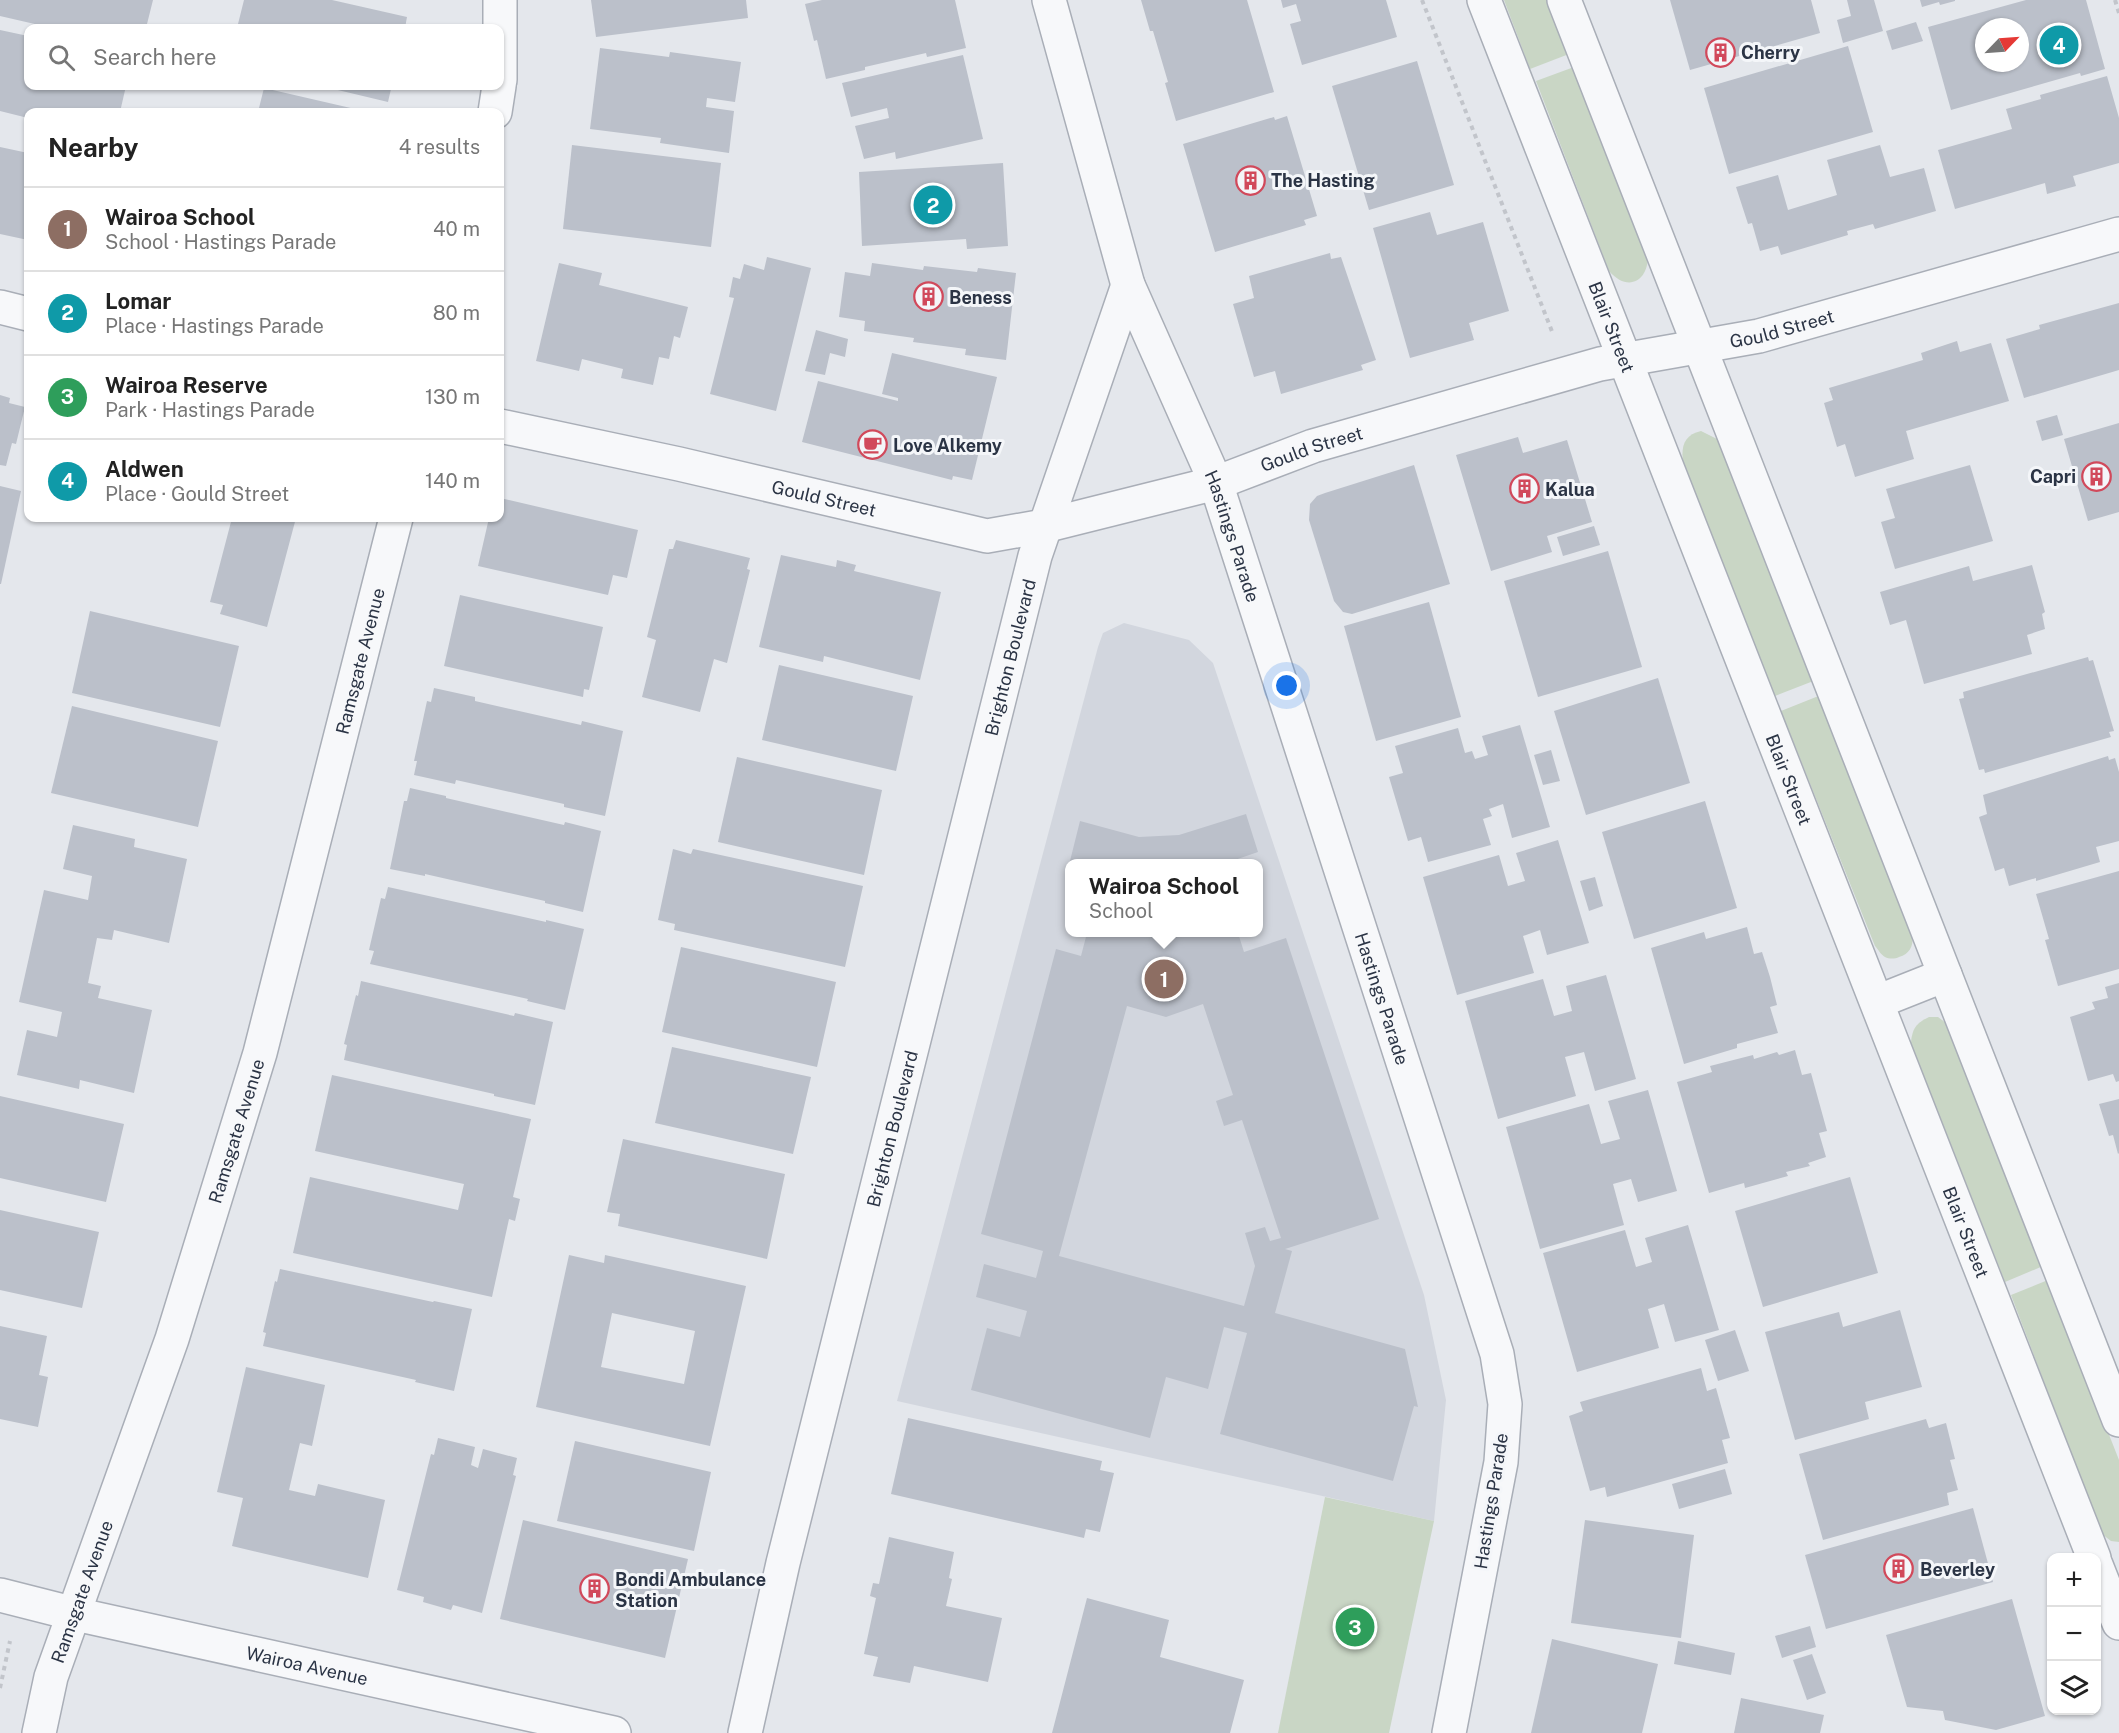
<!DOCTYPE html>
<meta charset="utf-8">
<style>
:root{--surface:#fff;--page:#f2f2f2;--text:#222;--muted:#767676;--line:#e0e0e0;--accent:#111827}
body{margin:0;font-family:"Public Sans",sans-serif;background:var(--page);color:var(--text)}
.controls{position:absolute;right:18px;bottom:18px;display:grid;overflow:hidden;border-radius:12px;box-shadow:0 2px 4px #0004}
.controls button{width:54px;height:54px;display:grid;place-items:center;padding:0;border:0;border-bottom:2px solid var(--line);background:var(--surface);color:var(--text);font:30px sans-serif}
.compass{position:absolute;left:1975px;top:18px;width:54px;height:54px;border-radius:50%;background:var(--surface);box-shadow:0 2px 4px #0004;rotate:65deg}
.you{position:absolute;left:1287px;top:686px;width:21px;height:21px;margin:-15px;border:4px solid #fff;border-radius:50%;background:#1a73e8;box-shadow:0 0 0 9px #1a73e833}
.badge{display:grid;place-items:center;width:39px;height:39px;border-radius:50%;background:var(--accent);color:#fff;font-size:20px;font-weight:700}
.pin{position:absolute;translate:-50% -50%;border:3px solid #fff;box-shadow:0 2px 6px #0006}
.popup{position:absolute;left:1065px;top:859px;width:198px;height:78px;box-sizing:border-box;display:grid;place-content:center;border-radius:12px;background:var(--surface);filter:drop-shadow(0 2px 4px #0005);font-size:20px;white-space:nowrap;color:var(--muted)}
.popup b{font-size:22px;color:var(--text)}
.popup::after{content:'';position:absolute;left:50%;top:100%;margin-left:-12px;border:12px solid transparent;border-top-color:var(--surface)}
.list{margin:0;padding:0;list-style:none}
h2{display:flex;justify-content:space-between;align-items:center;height:78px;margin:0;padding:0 24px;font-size:26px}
h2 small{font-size:20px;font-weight:400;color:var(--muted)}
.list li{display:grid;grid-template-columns:39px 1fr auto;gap:18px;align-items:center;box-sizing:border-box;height:84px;padding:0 24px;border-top:2px solid var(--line)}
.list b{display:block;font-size:22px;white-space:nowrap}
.list p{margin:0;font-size:20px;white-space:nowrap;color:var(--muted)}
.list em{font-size:20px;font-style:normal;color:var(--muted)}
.icon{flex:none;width:33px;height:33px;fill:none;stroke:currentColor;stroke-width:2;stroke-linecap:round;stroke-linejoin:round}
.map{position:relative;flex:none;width:2119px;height:1733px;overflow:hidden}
.search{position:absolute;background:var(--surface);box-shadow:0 2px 4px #0004;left:24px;top:24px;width:480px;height:66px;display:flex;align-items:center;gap:15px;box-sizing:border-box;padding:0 21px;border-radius:12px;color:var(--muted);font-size:22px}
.panel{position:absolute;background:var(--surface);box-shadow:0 2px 4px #0004;left:24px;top:108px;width:480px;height:414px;border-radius:12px}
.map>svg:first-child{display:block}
.built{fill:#d2d6de;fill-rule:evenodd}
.green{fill:#c9d6c5}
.building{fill:#bbc0ca;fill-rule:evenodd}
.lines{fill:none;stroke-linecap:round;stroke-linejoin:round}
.minor-casing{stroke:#a9aeb7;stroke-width:36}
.tertiary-casing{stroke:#a9aeb7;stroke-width:36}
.path{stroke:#c2c5cb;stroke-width:4;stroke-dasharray:4.5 4.5;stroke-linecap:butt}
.minor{stroke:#f7f8fa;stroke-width:33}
.tertiary{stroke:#f7f8fa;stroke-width:33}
.labels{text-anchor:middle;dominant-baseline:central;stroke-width:6;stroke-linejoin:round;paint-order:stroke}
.poi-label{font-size:18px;font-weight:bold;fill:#2b3445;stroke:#f4f6f9;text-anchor:start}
.street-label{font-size:18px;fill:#2b3445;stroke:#f4f6f9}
</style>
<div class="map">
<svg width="2119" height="1733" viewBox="0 0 2119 1733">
<rect width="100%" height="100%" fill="#e4e7ec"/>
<!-- built -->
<path class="built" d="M1124,623L1189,640L1213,663L1424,1295L1446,1400L1434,1521L897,1401L1098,647L1103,633ZM1070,864H1258V932H1070Z"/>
<!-- green -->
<g class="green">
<polygon points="1504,0 1548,0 1569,54 1530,69"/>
<path d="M1574,67L1648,254C1649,281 1628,293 1609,271L1536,81Z"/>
<path d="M1701,431L1719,440L1816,680L1775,696L1683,462C1681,446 1684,435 1701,431Z"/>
<path d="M1821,695L1912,929C1914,941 1913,953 1899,957C1895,959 1889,959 1885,957C1881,955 1878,949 1875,946L1781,711Z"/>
<path d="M1929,1017H1938L1950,1026L2043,1266L2005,1282L1911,1043C1912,1029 1916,1023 1929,1017Z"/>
<polygon points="2048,1280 2119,1460 2119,1542 2111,1541 2102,1534 2011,1295"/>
<polygon points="1325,1497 1434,1521 1389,1733 1278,1733"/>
</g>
<!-- building -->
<g class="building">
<polygon points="0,0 153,0 146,28 52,28 0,16"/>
<polygon points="244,0 332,0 407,17 405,28 237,28"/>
<polygon points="591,0 746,0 748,18 596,37"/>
<polygon points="822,0 955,0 966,48 927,57 926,53 865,67 865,70 826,79 817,40 814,41 805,4"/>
<polygon points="1141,0 1247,0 1274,92 1176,121 1165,83 1168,82 1153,31 1150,31"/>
<polygon points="1281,0 1386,0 1397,37 1302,65 1290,24 1301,21 1296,4 1283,8"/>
<polygon points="1670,0 1811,0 1820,33 1690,70"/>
<polygon points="1847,0 1874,0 1883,31 1843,43 1837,20 1851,16"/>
<polygon points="1920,0 1955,0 1955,1 1940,5 1939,2 1922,7"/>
<path d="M2026,0H2086L2105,69L2081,76L2080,73L1951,110L1928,27ZM1984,27H2020V63H1984Z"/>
<polygon points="1916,22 1923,41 1892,50 1886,31"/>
<polygon points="0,30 28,36 28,86 126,86 120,112 28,112 28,118 0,111"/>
<polygon points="1848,46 1873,132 1729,174 1704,88"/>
<polygon points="600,48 669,57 670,52 741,62 735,102 707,98 706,107 734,111 729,153 660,143 661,138 590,129"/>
<polygon points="963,55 983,139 896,159 895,152 864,159 855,126 889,118 887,108 851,117 842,83"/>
<polygon points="1417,61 1454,185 1369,210 1332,86"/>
<polygon points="2107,76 2119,118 2119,163 2073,176 2076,186 2047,194 2045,183 1955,209 1938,150 2012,129 2006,109 2041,99 2040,95"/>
<polygon points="321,86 390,86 389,89 391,89 388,102"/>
<polygon points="264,88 368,112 258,112"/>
<polygon points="1287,116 1317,216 1304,220 1306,225 1215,252 1183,144 1274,117 1275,120"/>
<polygon points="572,145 721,163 711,247 563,229"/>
<polygon points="1880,145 1890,177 1924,168 1936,211 1875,229 1873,224 1847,231 1848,235 1781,255 1778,246 1760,251 1752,223 1748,224 1736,187 1778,175 1788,210 1837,195 1827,160"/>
<polygon points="0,147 28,153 28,240 0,234"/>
<polygon points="1003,163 1008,246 967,249 966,239 862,246 859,172"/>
<polygon points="1430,212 1437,235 1483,222 1509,311 1469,323 1474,340 1410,358 1373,228"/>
<polygon points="1330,253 1331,259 1341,257 1376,360 1361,365 1363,370 1281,394 1275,371 1254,377 1233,304 1254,298 1249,276"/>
<polygon points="767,257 811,268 776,411 710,394 734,298 729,297 733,277 740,279 744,264 764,270"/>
<polygon points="559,263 602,273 599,285 688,307 680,338 674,336 669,359 659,357 653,385 621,378 623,369 582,359 579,371 536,361"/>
<polygon points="872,263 923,270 924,266 977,272 978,268 1016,273 1006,360 965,355 966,349 913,342 914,338 864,331 865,321 839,317 845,272 870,276"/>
<polygon points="2119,303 2119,370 2024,398 2006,339 2040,329 2039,325"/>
<polygon points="816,330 848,339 845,357 830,353 825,375 805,371"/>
<polygon points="1957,341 1960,352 1991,343 2009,401 1906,431 1914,459 1855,477 1845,444 1837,447 1824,403 1833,400 1829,388 1923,360 1921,353"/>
<polygon points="892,353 997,377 972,480 953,476 952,480 802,442 818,381 898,401 898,398 882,394"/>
<polygon points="0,395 10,398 9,403 25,407 16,444 12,443 6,466 0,465"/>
<polygon points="2057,415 2063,435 2042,441 2036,421"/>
<polygon points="2119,423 2119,512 2088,521 2064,439"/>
<polygon points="1518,437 1523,453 1567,440 1592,522 1547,536 1552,552 1491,571 1456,455"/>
<polygon points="1414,465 1450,584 1352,614 1343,612 1334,601 1309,520 1310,504 1317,496 1325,493"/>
<polygon points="1970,465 1993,541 1895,569 1881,522 1895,518 1886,489"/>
<polygon points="0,486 21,491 1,584 0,584"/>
<polygon points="500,498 638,530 627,578 613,575 608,595 478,566 489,518 500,518"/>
<polygon points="232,518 296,518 267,627 220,614 223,605 210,602"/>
<polygon points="1594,526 1600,545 1563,556 1557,537"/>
<polygon points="676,540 750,558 747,569 750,570 727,663 714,659 700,712 642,697 656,640 647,637 669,549 673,549"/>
<polygon points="1608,551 1642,667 1538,697 1504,581"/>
<polygon points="781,555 836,567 837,560 856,565 854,571 941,592 920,680 824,656 823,662 759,647"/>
<polygon points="2032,565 2045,612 2042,614 2045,629 2027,635 2032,654 1924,684 1906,620 1890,625 1880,592 1969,566 1973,581"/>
<polygon points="460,595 603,627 589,690 584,689 583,697 444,666"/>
<polygon points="1429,602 1461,717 1376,741 1344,626"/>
<polygon points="90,611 239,646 220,727 72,693"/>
<polygon points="2088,657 2089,661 2093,660 2114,731 2109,732 2111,737 1985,773 1984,769 1979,770 1959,699 1964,698 1963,692"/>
<polygon points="779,665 913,696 896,771 762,740"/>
<polygon points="1658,678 1690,783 1586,815 1554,711"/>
<polygon points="434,688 475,697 475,701 581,725 582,721 623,731 605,816 564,807 564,804 456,780 455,784 414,775 417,761 414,761 427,701 431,702"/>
<polygon points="72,706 218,741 198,827 51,793"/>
<polygon points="1520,725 1550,827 1512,838 1503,804 1489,809 1492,816 1483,819 1491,845 1428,862 1421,837 1408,841 1389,777 1403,773 1395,746 1458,728 1465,753 1472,751 1475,759 1488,755 1482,736"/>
<polygon points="1551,750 1560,781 1543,785 1534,755"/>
<polygon points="2108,756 2109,760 2115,758 2119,772 2119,841 2096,847 2100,862 2036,881 2036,878 2009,886 2004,868 1995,871 1979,817 1987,814 1983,795"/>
<polygon points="737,757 882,790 864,875 718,842"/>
<polygon points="410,788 446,796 446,798 564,825 565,822 601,831 583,912 545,903 545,901 425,874 425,876 390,869 404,801 407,801"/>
<polygon points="1705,801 1737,908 1634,939 1602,832"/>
<polygon points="1246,814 1258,852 1223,864 1081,864 1070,861 1080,821 1139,837 1179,835"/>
<polygon points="73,825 135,839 134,847 187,859 169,943 114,930 112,940 97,938 88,983 101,986 98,998 152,1010 134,1093 80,1080 79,1089 17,1075 27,1030 57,1037 62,1012 19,1002 44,890 88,900 92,876 63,869"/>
<polygon points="1558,840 1589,943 1547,955 1540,930 1523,936 1534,973 1457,995 1423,877 1499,855 1508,886 1525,881 1516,853"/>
<polygon points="673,849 691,854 693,849 863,886 845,967 674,930 675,924 658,920"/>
<polygon points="2119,871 2119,969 2058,986 2045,940 2049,939 2036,894"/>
<polygon points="1595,877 1603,906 1589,911 1580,881"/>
<polygon points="388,887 546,922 546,920 584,929 565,1010 527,1001 528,999 370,964 374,951 369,950 381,898 385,899"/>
<polygon points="1747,927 1754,954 1762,952 1770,977 1777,1005 1770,1007 1778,1033 1737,1044 1737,1048 1684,1064 1651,948 1704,932 1706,939"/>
<path d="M1087,933H1238L1244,952L1286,938L1379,1219L1285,1249L1292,1251L1275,1313L1405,1349L1418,1407L1414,1406L1393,1481L1220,1434L1247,1333L1224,1327L1208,1389L1166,1377L1150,1438L971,1390L987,1328L1020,1337L1027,1311L976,1297L984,1264L1036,1278L1043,1251L981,1234L1056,949L1081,956ZM1203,1004L1233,1095L1216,1101L1224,1126L1242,1120L1281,1238L1270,1241L1265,1227L1245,1233L1255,1266L1244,1306L1059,1256L1127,1006L1166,1017Z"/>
<polygon points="681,947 836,982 817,1067 662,1032"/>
<polygon points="1606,975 1636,1079 1595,1091 1584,1052 1565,1057 1576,1096 1498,1119 1465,1001 1543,979 1554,1016 1572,1011 1566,986"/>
<polygon points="361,981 514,1016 515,1013 553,1022 535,1105 494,1096 494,1094 344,1060 347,1045 344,1044 356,995 358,996"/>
<polygon points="2119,983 2119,1081 2116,1082 2113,1074 2088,1081 2070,1017 2095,1009 2092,1002 2108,998 2105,987"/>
<polygon points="672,1047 811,1077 793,1154 655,1123"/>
<polygon points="1795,1050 1802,1075 1811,1073 1827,1131 1819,1133 1826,1157 1808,1163 1810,1166 1786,1172 1788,1176 1745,1188 1744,1183 1709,1193 1677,1082 1712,1072 1710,1066 1753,1055 1754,1059 1777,1052 1779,1055"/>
<polygon points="332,1075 531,1119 513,1197 520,1199 515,1221 509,1219 492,1297 293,1253 310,1177 458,1210 464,1184 315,1151"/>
<polygon points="1648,1090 1677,1191 1638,1202 1631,1179 1613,1184 1624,1225 1540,1249 1506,1127 1589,1104 1601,1144 1620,1139 1608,1101"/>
<polygon points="0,1096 124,1124 106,1202 0,1178"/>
<polygon points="2119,1099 2119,1153 2118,1154 2113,1135 2109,1136 2099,1104"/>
<polygon points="623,1139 785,1174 767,1259 618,1226 620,1214 607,1212"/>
<polygon points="1850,1177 1878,1273 1763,1307 1735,1211"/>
<polygon points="0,1210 99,1232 82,1308 0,1290"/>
<polygon points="1688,1225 1719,1330 1675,1342 1664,1304 1648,1309 1659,1348 1577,1372 1543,1253 1625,1230 1636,1267 1652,1262 1645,1238"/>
<path d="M569,1255L604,1263L605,1255L746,1286L710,1446L536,1407ZM612,1313L695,1331L684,1384L601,1367Z"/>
<polygon points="280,1269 433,1302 434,1301 472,1309 454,1391 415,1382 416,1380 263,1346 266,1333 263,1332 275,1281 277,1282"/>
<polygon points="1900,1310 1922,1387 1865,1402 1869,1419 1795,1440 1765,1332 1839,1312 1843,1327"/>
<polygon points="0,1326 47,1336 39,1375 48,1377 38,1427 0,1419"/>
<polygon points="1735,1330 1749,1371 1718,1381 1705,1340"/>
<polygon points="246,1367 325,1385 312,1446 300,1443 289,1490 315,1496 318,1484 385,1500 368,1578 232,1546 243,1498 217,1492"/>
<polygon points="1701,1368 1707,1391 1716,1388 1730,1438 1722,1440 1728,1463 1607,1497 1605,1487 1590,1491 1569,1416 1583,1411 1580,1402"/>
<polygon points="908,1418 1102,1461 1100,1470 1114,1473 1100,1532 1086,1529 1084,1538 891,1494"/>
<polygon points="1926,1419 1929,1428 1946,1423 1955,1459 1950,1460 1958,1490 1947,1493 1949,1505 1823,1540 1799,1454"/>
<polygon points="438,1438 475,1447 471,1465 478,1468 483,1449 517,1458 513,1475 516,1476 482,1613 453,1605 451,1610 423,1602 424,1597 397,1590 431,1454 434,1455"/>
<polygon points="575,1441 711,1472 694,1551 557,1521"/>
<polygon points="1725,1469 1732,1494 1679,1509 1672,1484"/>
<polygon points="1973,1508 1993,1582 1826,1629 1805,1555"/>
<polygon points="523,1520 688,1559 665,1658 500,1619"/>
<polygon points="1585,1520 1694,1535 1681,1638 1571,1623"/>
<polygon points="889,1537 954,1552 949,1578 952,1579 946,1606 1002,1618 988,1682 914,1666 910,1683 873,1676 878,1657 864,1654 876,1598 870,1596 873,1583 879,1584"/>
<polygon points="1087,1598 1169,1620 1160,1657 1244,1680 1230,1733 1052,1733"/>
<polygon points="2012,1599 2045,1716 1996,1730 1945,1720 1943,1711 1907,1707 1886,1635"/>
<polygon points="1810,1626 1816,1647 1782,1658 1775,1636"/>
<polygon points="1552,1639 1658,1664 1642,1733 1531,1733"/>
<polygon points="1678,1641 1735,1653 1731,1675 1674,1664"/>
<polygon points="1812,1654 1826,1693 1807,1700 1793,1660"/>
<polygon points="1741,1698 1824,1715 1820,1733 1734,1733"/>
</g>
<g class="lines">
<defs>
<g id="minor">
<path id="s1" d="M1049,0L1128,285L1216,483L1497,1354L1505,1404L1501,1462L1449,1733"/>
<polyline points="500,80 500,0"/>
<polyline points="495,112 499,86"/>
<polyline points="0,307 28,314"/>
<path id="s2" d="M500,426L679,464L987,536L1044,526L1216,483L1313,446L1600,364L1759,336L2119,234"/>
<path id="s3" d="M39,1733L51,1677L172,1339L260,1053L396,518"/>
<path id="s4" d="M745,1733L783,1563L1035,556L1128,285"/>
</g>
<g id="tertiary">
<path id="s5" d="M1484,0L2094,1558"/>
<polyline points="1564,0 2119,1420"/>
<polyline points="1877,1002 1945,975"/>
<polyline points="2096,1565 2119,1623"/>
<path id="s6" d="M0,1595L75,1614L614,1733"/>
</g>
</defs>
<!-- minor casing -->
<use href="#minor" class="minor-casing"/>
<!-- tertiary casing -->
<use href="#tertiary" class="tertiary-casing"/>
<!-- path -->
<g class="path">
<polyline points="1422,0 1553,334"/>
<polyline points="2115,0 2119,13"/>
<polyline points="0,1688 10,1641"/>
</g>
<!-- minor -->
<use href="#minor" class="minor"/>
<!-- tertiary -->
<use href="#tertiary" class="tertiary"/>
</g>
<!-- icons -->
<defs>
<symbol id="building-ring" viewBox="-11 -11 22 22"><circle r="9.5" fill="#f4f6f9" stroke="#d1495b" stroke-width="1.5"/><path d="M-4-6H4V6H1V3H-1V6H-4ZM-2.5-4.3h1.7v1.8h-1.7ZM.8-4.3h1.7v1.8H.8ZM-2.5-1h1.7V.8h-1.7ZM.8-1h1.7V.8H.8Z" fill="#d1495b"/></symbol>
<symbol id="cafe-ring" viewBox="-11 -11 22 22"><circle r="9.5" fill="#f4f6f9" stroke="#d1495b" stroke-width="1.5"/><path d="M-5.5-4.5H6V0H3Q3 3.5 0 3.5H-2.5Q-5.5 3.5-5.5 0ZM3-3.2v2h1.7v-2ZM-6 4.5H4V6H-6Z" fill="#d1495b"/></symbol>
</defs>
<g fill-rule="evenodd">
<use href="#building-ring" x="1704" y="36" width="33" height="33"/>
<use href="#building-ring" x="1234" y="164" width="33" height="33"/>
<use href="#building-ring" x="912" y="280" width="33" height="33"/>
<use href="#cafe-ring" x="856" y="428" width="33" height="33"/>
<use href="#building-ring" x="2080" y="460" width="33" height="33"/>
<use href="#building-ring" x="1508" y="472" width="33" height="33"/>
<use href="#building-ring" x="1882" y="1552" width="33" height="33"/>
<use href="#building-ring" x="578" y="1572" width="33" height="33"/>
</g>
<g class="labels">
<!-- poi labels -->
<g class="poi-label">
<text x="1741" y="52">Cherry</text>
<text x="1271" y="180">The Hasting</text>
<text x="949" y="297">Beness</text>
<text x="893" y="445">Love Alkemy</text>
<text x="2076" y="476" text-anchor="end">Capri</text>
<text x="1545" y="489">Kalua</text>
<text x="1920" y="1569">Beverley</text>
<text x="615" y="1579">Bondi Ambulance<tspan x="615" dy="21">Station</tspan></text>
</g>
<!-- street labels -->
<g class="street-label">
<text stroke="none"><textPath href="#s5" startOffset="351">Blair Street</textPath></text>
<text stroke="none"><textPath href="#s2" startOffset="1322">Gould Street</textPath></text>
<text stroke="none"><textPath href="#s2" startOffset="836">Gould Street</textPath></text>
<text stroke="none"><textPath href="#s2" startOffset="332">Gould Street</textPath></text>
<text stroke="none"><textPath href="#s1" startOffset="568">Hastings Parade</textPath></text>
<text stroke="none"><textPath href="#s4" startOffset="1108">Brighton Boulevard</textPath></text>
<text stroke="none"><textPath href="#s3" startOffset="1120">Ramsgate Avenue</textPath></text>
<text stroke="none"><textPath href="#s5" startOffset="837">Blair Street</textPath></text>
<text stroke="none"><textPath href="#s1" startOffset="1054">Hastings Parade</textPath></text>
<text stroke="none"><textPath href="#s4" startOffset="622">Brighton Boulevard</textPath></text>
<text stroke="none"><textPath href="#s3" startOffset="634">Ramsgate Avenue</textPath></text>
<text stroke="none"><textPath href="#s5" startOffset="1323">Blair Street</textPath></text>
<text transform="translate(1491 1501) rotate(-81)">Hastings Parade</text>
<text stroke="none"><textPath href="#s3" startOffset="148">Ramsgate Avenue</textPath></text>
<text stroke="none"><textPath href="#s6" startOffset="315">Wairoa Avenue</textPath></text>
</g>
</g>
</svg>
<div class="controls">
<button>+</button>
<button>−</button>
<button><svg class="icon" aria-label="layers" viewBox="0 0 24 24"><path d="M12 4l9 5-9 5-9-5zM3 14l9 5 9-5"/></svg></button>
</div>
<svg class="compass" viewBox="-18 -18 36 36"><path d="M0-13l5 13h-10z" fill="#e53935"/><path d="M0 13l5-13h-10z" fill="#767676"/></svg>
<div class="you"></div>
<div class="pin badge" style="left:1164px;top:979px;background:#8d6e63">1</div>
<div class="popup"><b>Wairoa School</b>School</div>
<div class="pin badge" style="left:933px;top:205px;background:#0f9aa8">2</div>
<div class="pin badge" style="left:1355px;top:1627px;background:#2e9e5b">3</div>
<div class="pin badge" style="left:2059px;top:45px;background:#0f9aa8">4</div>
<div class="search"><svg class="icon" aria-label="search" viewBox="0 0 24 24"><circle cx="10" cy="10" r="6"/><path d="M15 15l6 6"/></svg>Search here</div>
<section class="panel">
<h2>Nearby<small>4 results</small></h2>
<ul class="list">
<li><span class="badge" style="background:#8d6e63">1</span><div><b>Wairoa School</b><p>School · Hastings Parade</p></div><em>40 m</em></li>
<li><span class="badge" style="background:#0f9aa8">2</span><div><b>Lomar</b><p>Place · Hastings Parade</p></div><em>80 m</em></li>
<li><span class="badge" style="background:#2e9e5b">3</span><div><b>Wairoa Reserve</b><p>Park · Hastings Parade</p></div><em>130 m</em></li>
<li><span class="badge" style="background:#0f9aa8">4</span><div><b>Aldwen</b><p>Place · Gould Street</p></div><em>140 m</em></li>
</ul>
</section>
</div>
